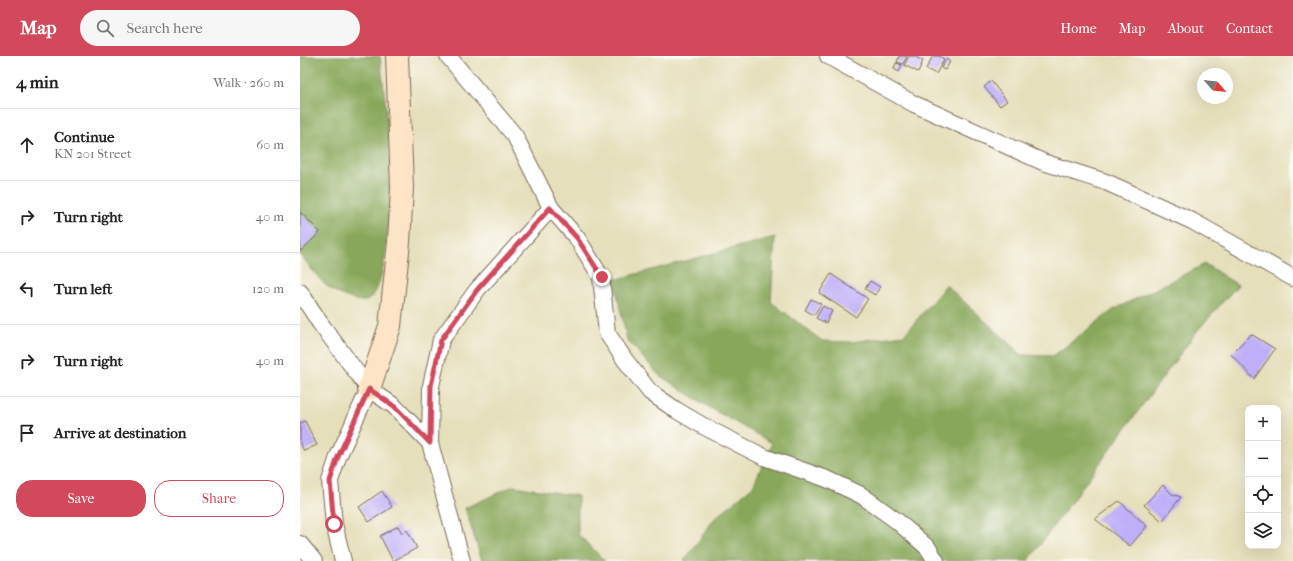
<!DOCTYPE html>
<meta charset="utf-8">
<style>
:root{--surface:#fff;--page:#f6f6f6;--text:#222;--muted:#767676;--line:#e0e0e0;--accent:#d1495b}
body{margin:0;font-family:"IM FELL French Canon",serif;background:var(--page);color:var(--text)}
.controls{position:absolute;right:12px;bottom:12px;display:grid;overflow:hidden;border-radius:8px;box-shadow:0 4px 16px #0002}
.controls button{width:36px;height:36px;display:grid;place-items:center;padding:0;border:0;border-bottom:1px solid var(--line);background:var(--surface);color:var(--text);font:20px sans-serif}
.compass{position:absolute;left:897px;top:12px;width:36px;height:36px;border-radius:50%;background:var(--surface);box-shadow:0 4px 16px #0002;rotate:117deg}
.stop{position:absolute;width:12px;height:12px;margin:-9px;border:3px solid #d1495b;border-radius:50%;background:#fff}
.stop.end{background:#d1495b;border-color:#fff;box-shadow:0 1px 4px #0008}
.list{margin:0;padding:0;list-style:none}
h2{display:flex;justify-content:space-between;align-items:center;height:52px;margin:0;padding:0 16px;font-size:17px}
h2 small{font-size:13px;font-weight:400;color:var(--muted)}
.list li{display:grid;grid-template-columns:26px 1fr auto;gap:12px;align-items:center;box-sizing:border-box;height:72px;padding:0 16px;border-top:1px solid var(--line)}
.list b{display:block;font-size:15px;white-space:nowrap}
.list p{margin:0;font-size:13px;white-space:nowrap;color:var(--muted)}
.list em{font-size:13px;font-style:normal;color:var(--muted)}
.actions{display:flex;gap:8px;padding:12px 16px}
.actions a{flex:1;padding:9px 0;border:1px solid var(--accent);border-radius:16px;text-align:center;font-size:14px;color:var(--accent)}
.actions .main{background:var(--accent);color:#fff}
.icon{flex:none;width:22px;height:22px;fill:none;stroke:currentColor;stroke-width:2;stroke-linecap:round;stroke-linejoin:round}
.map{position:relative;flex:none;width:993px;height:505px;overflow:hidden}
header{display:flex;align-items:center;gap:24px;box-sizing:border-box;height:56px;padding:0 20px;background:var(--accent);color:#fff}
header strong{font-size:19px}
nav{display:flex;gap:22px;margin-inline-start:auto;font-size:14px}
.search{width:280px;height:36px;background:var(--page);display:flex;align-items:center;gap:10px;box-sizing:border-box;padding:0 14px;border-radius:22px;color:var(--muted);font-size:15px}
main{display:flex}
aside{flex:1;background:var(--surface)}
.map>svg:first-child{display:block}
.forest{fill:#88a75a;stroke:#62683c}
.building{fill:#bfaff9}
.lines{fill:none;stroke-linecap:round;stroke-linejoin:round}
.street-casing{stroke:#776955;stroke-width:18}
.secondary-casing{stroke:#776955;stroke-width:24}
.street{stroke:#fff;stroke-width:16}
.secondary{stroke:#fee4c6;stroke-width:22}
.route{stroke:#d1495b;stroke-width:5}
</style>
<header>
<strong>Map</strong>
<div class="search"><svg class="icon" aria-label="search" viewBox="0 0 24 24"><circle cx="10" cy="10" r="6"/><path d="M15 15l6 6"/></svg>Search here</div>
<nav><a>Home</a><a>Map</a><a>About</a><a>Contact</a></nav>
</header>
<main>
<aside>
<h2>4 min<small>Walk · 260 m</small></h2>
<ul class="list">
<li><svg class="icon" aria-label="ahead" viewBox="0 0 24 24"><path d="M12 20V5M6 11l6-6 6 6"/></svg><div><b>Continue</b><p>KN 201 Street</p></div><em>60 m</em></li>
<li><svg class="icon" aria-label="right" viewBox="0 0 24 24"><path d="M7 20v-9h11M14 6l5 5-5 5"/></svg><div><b>Turn right</b></div><em>40 m</em></li>
<li><svg class="icon" aria-label="left" viewBox="0 0 24 24"><path d="M17 20v-9H6M10 6l-5 5 5 5"/></svg><div><b>Turn left</b></div><em>120 m</em></li>
<li><svg class="icon" aria-label="right" viewBox="0 0 24 24"><path d="M7 20v-9h11M14 6l5 5-5 5"/></svg><div><b>Turn right</b></div><em>40 m</em></li>
<li><svg class="icon" aria-label="arrive" viewBox="0 0 24 24"><path d="M6 21V4h12l-3 4 3 4H6"/></svg><div><b>Arrive at destination</b></div></li>
</ul>
<div class="actions"><a class="main">Save</a><a>Share</a></div>
</aside>
<div class="map">
<svg width="993" height="505" viewBox="0 0 993 505">
<rect width="100%" height="100%" fill="#fdfcf7"/>
<filter id="ink" filterUnits="userSpaceOnUse"><feTurbulence type="fractalNoise" baseFrequency=".025" numOctaves="2"/><feDisplacementMap in="SourceGraphic" scale="8" xChannelSelector="R" yChannelSelector="G"/><feConvolveMatrix kernelMatrix="1 2 1 2 8 2 1 2 1" color-interpolation-filters="sRGB"/></filter>
<filter id="wash" filterUnits="userSpaceOnUse"><feTurbulence type="fractalNoise" baseFrequency=".012" numOctaves="4" result="noise"/><feDisplacementMap in="SourceGraphic" scale="16" xChannelSelector="R" yChannelSelector="G"/><feGaussianBlur stdDeviation="0.9" result="paint"/><feColorMatrix in="noise" values="0 0 0 0 0 0 0 0 0 0 0 0 0 0 0 0 0 1.4 0 .05"/><feComposite in="paint" operator="in"/></filter>
<g filter="url(#wash)">
<rect width="100%" height="100%" fill="#e6dfbb"/>
<!-- forest -->
<g class="forest">
<path d="M0,0H80C83,25 86,50 88,76C90,102 94,239 65,245C56,246 35,237 28,231C18,223 9,209 0,199Z"/>
<polygon points="475,181 471,246 522,285 551,286 604,279 646,229 722,299 753,300 813,254 905,208 938,229 897,275 728,505 384,505 415,462 453,430 472,387 412,353 359,319 327,284 314,224"/>
<polygon points="213,430 278,440 278,478 305,505 182,505 165,452"/>
</g>
<g id="blocks">
<!-- building -->
<g class="building">
<polygon points="599,0 607,0 603,8 597,6"/>
<polygon points="609,0 614,0 623,5 618,16 604,9"/>
<polygon points="633,0 639,0 644,3 636,18 626,13"/>
<polygon points="646,3 650,6 645,14 641,12"/>
<polygon points="596,7 602,9 599,16 594,13"/>
<polygon points="691,25 707,45 700,50 684,31"/>
<polygon points="0,156 20,176 0,196"/>
<polygon points="531,218 568,243 556,261 519,237"/>
<polygon points="570,225 580,231 575,239 565,233"/>
<polygon points="511,243 521,248 514,259 505,254"/>
<polygon points="523,250 532,255 526,267 516,262"/>
<polygon points="951,278 975,293 954,323 931,298"/>
<polygon points="5,365 17,389 4,395 0,387 0,367"/>
<polygon points="863,429 872,438 881,441 862,465 844,449"/>
<polygon points="82,435 92,451 69,466 59,451"/>
<polygon points="819,445 847,470 830,490 795,463"/>
<polygon points="98,470 102,477 107,474 117,492 93,505 80,480"/>
</g>
</g>
</g>
<g filter="url(#ink)">
<use href="#blocks" fill-opacity="0" stroke="#776955" stroke-width="1"/>
<g class="lines">
<defs>
<g id="street">
<polyline points="148,0 215,80 251,152 177,234 141,284 131,330 130,387 162,505"/>
<polyline points="528,0 614,48 743,106 806,126 892,165 993,222"/>
<polyline points="251,152 277,182 301,221 307,277 325,304 350,336 376,354 405,371 464,401 527,423 561,439 597,465 628,492 636,505"/>
<polyline points="0,236 20,267 69,333 94,350 130,387"/>
<polyline points="0,488 14,505"/>
<polyline points="43,505 34,468 30,425 38,401 69,333"/>
</g>
<polyline id="secondary" points="69,333 90,270 99,186 102,132 97,0"/>
</defs>
<!-- street casing -->
<use href="#street" class="street-casing"/>
<!-- secondary casing -->
<use href="#secondary" class="secondary-casing"/>
<!-- street -->
<use href="#street" class="street"/>
<!-- secondary -->
<use href="#secondary" class="secondary"/>
</g>
</g>
<g class="lines" filter="url(#ink)">
<!-- route -->
<polyline class="route" points="34,468 30,425 38,401 69,333 94,350 130,387 131,330 141,284 177,234 250,152 277,182 302,221"/>
</g>
</svg>
<div class="controls">
<button>+</button>
<button>−</button>
<button><svg class="icon" aria-label="locate" viewBox="0 0 24 24"><circle cx="12" cy="12" r="6"/><path d="M12 2v4M12 18v4M2 12h4M18 12h4"/></svg></button>
<button><svg class="icon" aria-label="layers" viewBox="0 0 24 24"><path d="M12 4l9 5-9 5-9-5zM3 14l9 5 9-5"/></svg></button>
</div>
<svg class="compass" viewBox="-18 -18 36 36"><path d="M0-13l5 13h-10z" fill="#e53935"/><path d="M0 13l5-13h-10z" fill="#767676"/></svg>
<div class="stop" style="left:34px;top:468px"></div>
<div class="stop end" style="left:302px;top:221px"></div>
</div>
</main>
